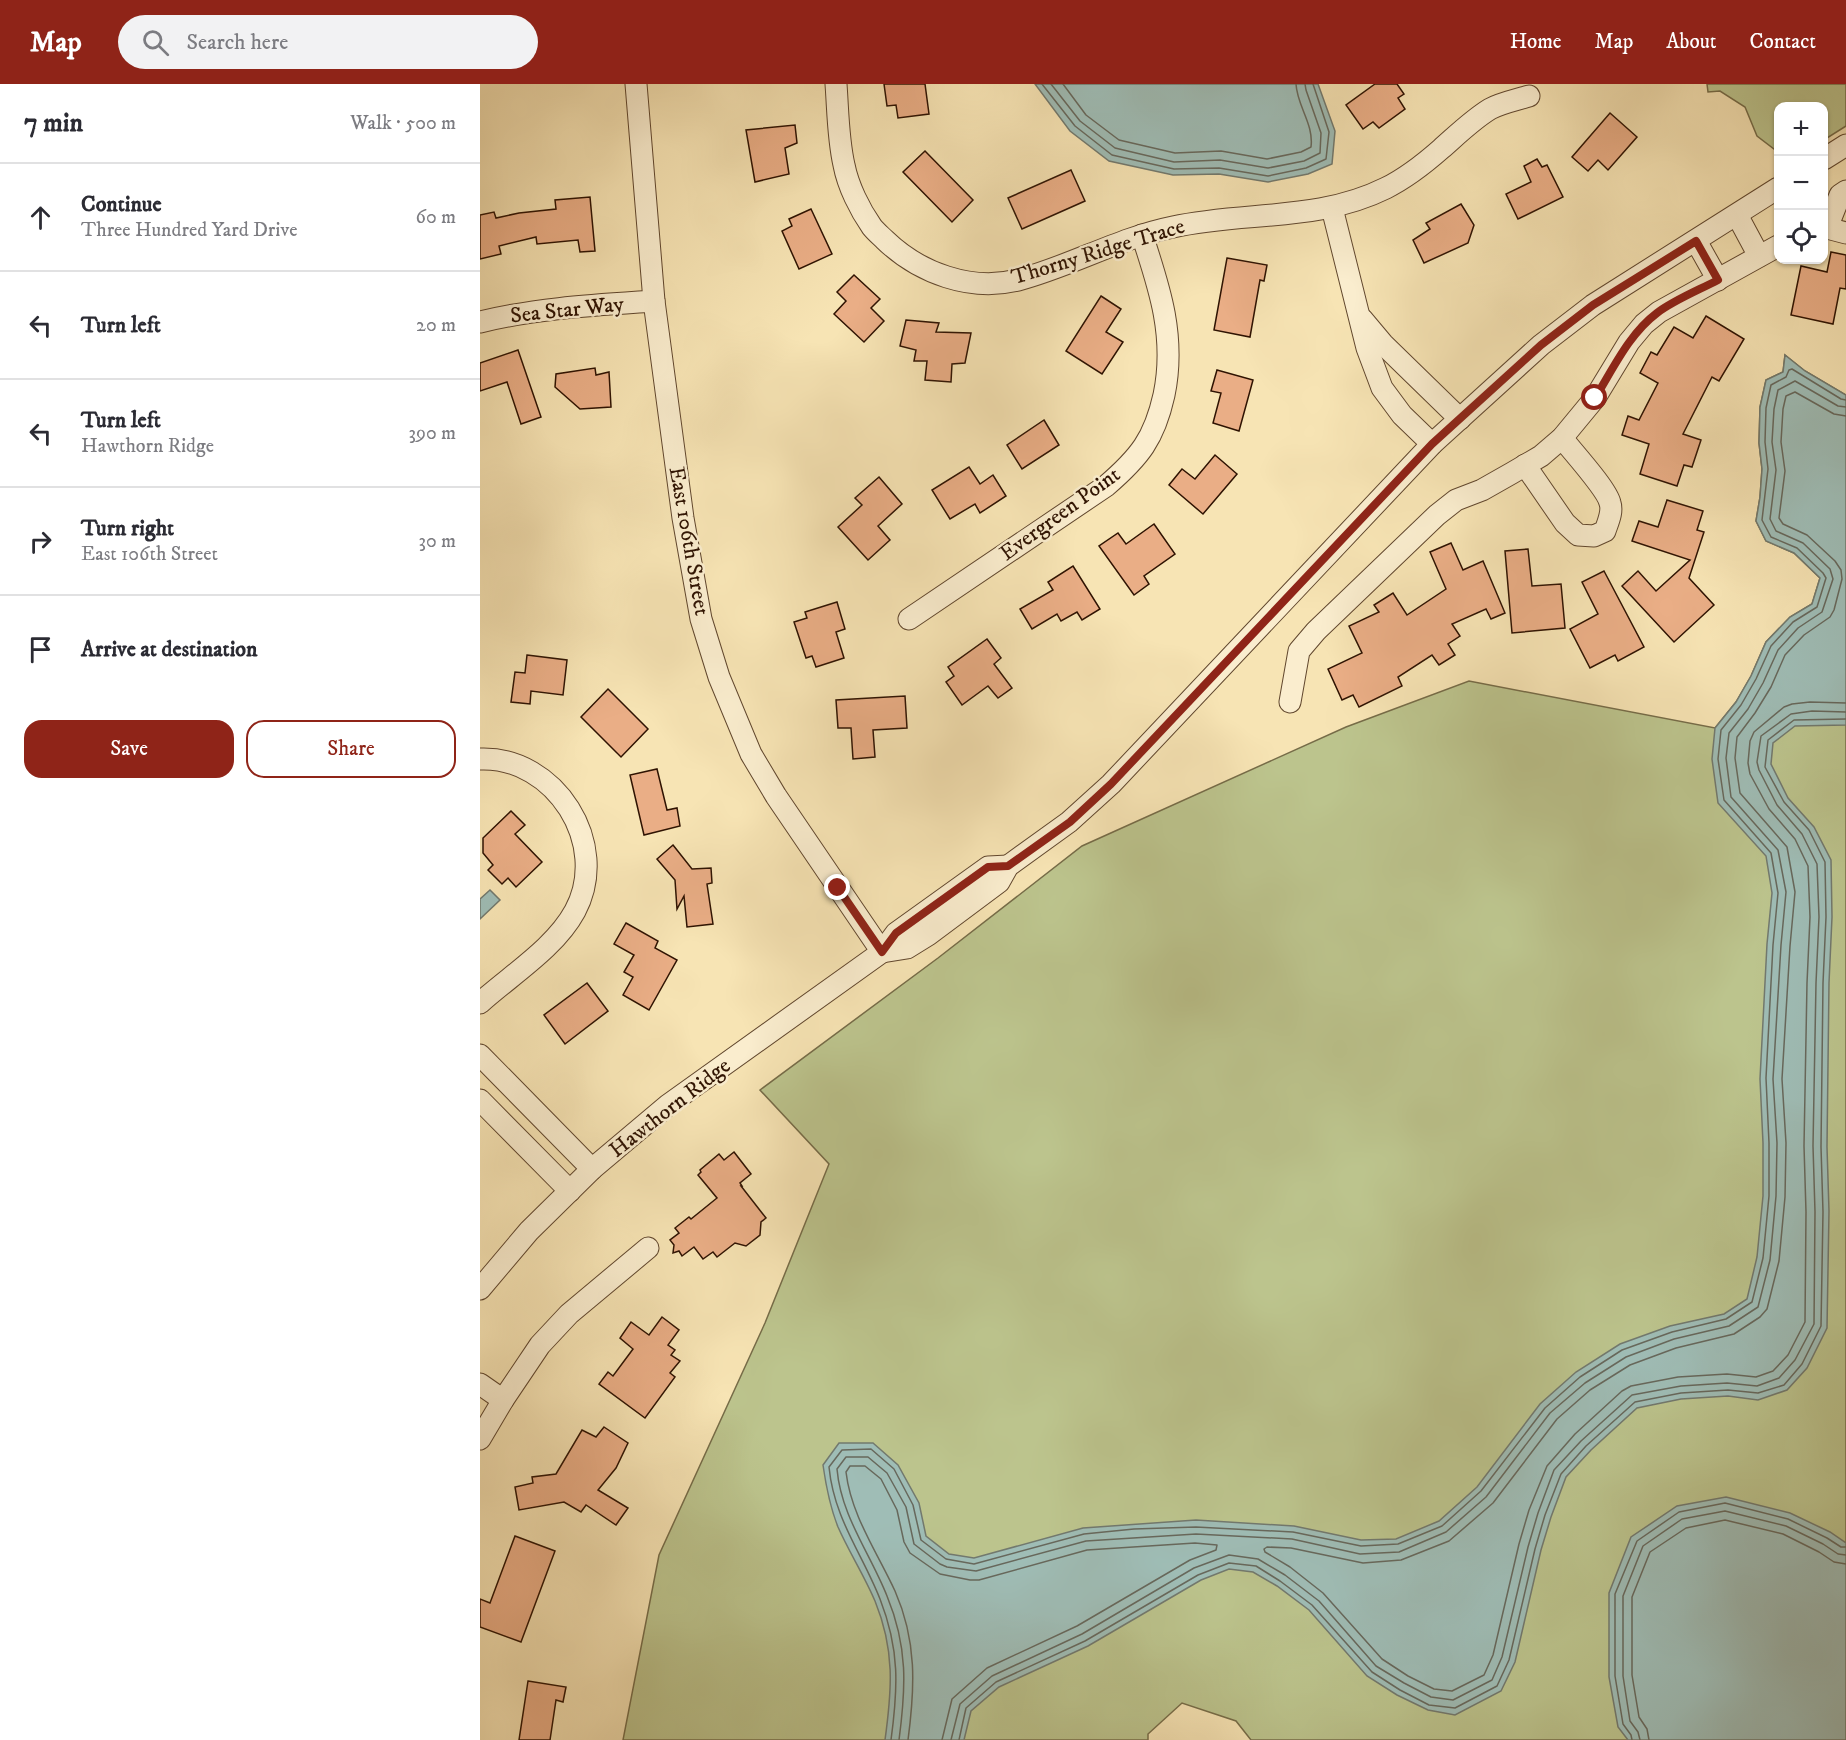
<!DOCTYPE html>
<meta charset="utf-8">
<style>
:root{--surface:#fff;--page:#f2f2f3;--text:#2b2b33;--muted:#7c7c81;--line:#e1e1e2;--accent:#8f2418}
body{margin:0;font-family:"IM FELL DW Pica",serif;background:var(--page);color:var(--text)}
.controls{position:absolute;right:18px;top:18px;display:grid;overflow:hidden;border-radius:12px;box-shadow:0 2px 4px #0004}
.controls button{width:54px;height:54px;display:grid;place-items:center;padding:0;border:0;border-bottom:2px solid var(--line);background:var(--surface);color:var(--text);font:30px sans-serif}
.stop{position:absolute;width:18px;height:18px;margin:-14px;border:4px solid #8f2418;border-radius:50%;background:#fff}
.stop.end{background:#8f2418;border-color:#fff;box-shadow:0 2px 6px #0008}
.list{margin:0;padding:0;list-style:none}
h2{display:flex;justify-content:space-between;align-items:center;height:78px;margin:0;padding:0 24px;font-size:26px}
h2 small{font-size:20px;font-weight:400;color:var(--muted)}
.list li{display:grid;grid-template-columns:39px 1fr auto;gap:18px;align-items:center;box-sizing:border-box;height:108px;padding:0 24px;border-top:2px solid var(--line)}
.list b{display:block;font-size:22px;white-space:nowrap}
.list p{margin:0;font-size:20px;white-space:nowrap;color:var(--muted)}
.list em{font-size:20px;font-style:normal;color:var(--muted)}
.actions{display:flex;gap:12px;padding:18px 24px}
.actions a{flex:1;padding:14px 0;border:2px solid var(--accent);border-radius:18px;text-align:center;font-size:21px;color:var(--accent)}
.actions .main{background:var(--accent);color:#fff}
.icon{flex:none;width:33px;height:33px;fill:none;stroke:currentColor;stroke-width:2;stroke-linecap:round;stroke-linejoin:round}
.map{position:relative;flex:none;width:1366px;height:1656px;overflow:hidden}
header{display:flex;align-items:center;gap:36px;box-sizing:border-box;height:84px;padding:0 30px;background:var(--accent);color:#fff}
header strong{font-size:28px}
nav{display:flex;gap:33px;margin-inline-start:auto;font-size:21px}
.search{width:420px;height:54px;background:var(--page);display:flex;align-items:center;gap:15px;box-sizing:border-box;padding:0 21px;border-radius:33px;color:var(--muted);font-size:22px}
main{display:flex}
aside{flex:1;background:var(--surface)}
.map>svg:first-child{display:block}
.green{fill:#bcc48d;stroke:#766c48;stroke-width:1.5}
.water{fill:#9fbdb6;stroke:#72796e;stroke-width:1.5}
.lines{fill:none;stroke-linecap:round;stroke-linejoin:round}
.shore{stroke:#67685c;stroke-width:1.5}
.building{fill:#eaae86;stroke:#2f1302;stroke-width:1.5}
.minor-casing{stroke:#61472e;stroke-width:23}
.minor{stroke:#faedce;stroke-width:21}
.route{stroke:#8f2418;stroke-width:8}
.labels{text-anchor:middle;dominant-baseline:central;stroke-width:5;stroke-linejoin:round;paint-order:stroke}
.street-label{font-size:22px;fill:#2f1302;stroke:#faedce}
</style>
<header>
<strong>Map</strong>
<div class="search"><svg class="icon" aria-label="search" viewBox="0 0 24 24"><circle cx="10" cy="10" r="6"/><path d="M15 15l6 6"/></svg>Search here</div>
<nav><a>Home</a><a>Map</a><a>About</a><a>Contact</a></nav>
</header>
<main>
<aside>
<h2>7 min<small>Walk · 500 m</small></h2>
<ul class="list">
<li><svg class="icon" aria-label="ahead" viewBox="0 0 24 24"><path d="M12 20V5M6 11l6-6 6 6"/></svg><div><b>Continue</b><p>Three Hundred Yard Drive</p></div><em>60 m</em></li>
<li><svg class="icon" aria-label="left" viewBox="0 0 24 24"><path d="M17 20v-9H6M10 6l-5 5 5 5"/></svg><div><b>Turn left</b></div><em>20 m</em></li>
<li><svg class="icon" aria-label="left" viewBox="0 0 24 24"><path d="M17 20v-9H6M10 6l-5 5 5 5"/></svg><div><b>Turn left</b><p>Hawthorn Ridge</p></div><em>390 m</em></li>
<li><svg class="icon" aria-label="right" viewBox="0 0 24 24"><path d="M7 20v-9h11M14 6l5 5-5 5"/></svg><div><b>Turn right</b><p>East 106th Street</p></div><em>30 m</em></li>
<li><svg class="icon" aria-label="arrive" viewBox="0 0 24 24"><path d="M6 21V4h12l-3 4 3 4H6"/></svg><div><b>Arrive at destination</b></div></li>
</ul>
<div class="actions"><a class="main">Save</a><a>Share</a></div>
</aside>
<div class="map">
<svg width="1366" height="1656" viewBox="0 0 1366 1656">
<rect width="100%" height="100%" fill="#f7e4b4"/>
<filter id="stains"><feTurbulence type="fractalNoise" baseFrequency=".00333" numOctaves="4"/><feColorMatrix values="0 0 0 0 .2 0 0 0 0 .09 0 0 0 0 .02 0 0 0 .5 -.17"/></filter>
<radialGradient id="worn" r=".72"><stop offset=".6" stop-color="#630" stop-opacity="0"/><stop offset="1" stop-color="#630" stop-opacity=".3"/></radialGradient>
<!-- green -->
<g class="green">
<polygon points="1227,0 1366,0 1366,42 1344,56 1344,22 1298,22 1298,65 1294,65 1277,52 1265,23 1240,7 1228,8"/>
<polygon points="1305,271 1325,287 1366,311 1366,1656 771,1656 756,1637 702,1619 668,1650 668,1656 143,1656 179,1471 285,1239 349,1080 280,1006 458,874 602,762 866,643 989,597 1235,644 1256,618 1271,592 1286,558 1310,533 1332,520 1340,494 1314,469 1286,457 1276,437 1280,413 1282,385 1279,359 1280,323 1286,296 1303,288"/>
</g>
<!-- water -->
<g class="water">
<polygon points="555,0 838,0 855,47 852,80 828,90 788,98 739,90 693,91 629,77 590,47"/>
<path d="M1305,271L1325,287L1366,311V641L1315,642L1293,659L1291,680L1308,714L1334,743L1351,776L1352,833L1349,899L1347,1063L1349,1127L1347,1244L1327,1284L1307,1306L1278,1316L1248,1312L1201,1315L1157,1324L1111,1366L1086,1393L1071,1433L1061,1466L1035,1578L1021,1607L975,1631L948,1626L917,1611L887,1592L829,1526L797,1502L773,1488L749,1485L721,1496L608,1562L519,1603L491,1627L484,1656H405C412,1605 415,1566 395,1517C384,1491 369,1468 358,1443C350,1423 346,1402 343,1381L359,1359H393L418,1381L439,1419L446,1452L469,1470L494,1474L603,1444L716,1436L814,1442L881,1456L916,1455L959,1437L997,1403L1060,1320L1096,1288L1140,1260L1190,1242L1244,1230L1267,1215L1277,1173L1283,1112V1059L1280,995L1287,860L1292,809L1286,772L1238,719L1232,675L1235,644L1256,618L1271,592L1286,558L1310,533L1332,520L1340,494L1314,469L1286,457L1276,437L1280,413L1282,385L1279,359L1280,323L1286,296L1303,288Z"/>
<polygon points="10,806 20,816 0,835 0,815"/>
<polygon points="1246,1413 1310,1429 1350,1448 1366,1459 1366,1656 1148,1656 1138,1643 1129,1593 1129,1509 1151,1453 1197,1422"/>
</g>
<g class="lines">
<!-- shore -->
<g class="shore">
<polyline points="562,0 595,42 632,71 694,85 739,84 788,92 826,84 846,75 849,48 833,0"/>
<polyline points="571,0 600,37 635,64 694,78 740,76 788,84 824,77 840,69 841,49 826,6 825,0"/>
<path d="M583,0L606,31L639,56L695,69L741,67L787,75L821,68L831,63C834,40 817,22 816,0"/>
<polyline points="1366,332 1354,330 1315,308 1306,312 1303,325 1301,358 1305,387 1299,434 1303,440 1327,451 1355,477 1361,486 1362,495 1354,526 1350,533 1324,551 1305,571 1291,603 1275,629 1257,653 1255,674 1260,709 1307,763 1315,808 1310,862 1302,995 1306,1059 1305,1113 1299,1177 1287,1225 1280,1233 1254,1250 1196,1264 1150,1281 1110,1306 1077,1335 1013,1419 969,1457 921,1476 883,1479 811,1464 787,1463 784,1465 785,1468 810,1483 843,1509 902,1575 928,1592 954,1605 972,1607 1004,1591 1013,1571 1039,1460 1049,1426 1067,1382 1095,1350 1142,1307 1151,1302 1198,1293 1247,1290 1276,1293 1293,1287 1308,1271 1325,1238 1326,1128 1324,1062 1327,899 1330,833 1328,782 1315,755 1289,725 1270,690 1268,679 1270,657 1274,648 1304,623 1312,620 1330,618 1366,619"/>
<path d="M411,1656C418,1604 420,1566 400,1515C382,1469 354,1435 349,1383L362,1366L391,1365L414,1385L433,1421L441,1456L466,1475L494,1480L604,1450L654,1445L716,1443L813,1448L881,1462L918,1460L962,1442L1001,1407L1065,1324L1100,1293L1142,1266L1192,1248L1246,1235L1272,1218L1283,1174L1289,1112V1059L1286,994L1293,861L1298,809L1291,769L1244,716L1238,675L1241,646L1261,621L1276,595L1291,562L1313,538L1337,523L1346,494L1343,489L1317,464L1291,453L1282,436L1288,385L1285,358L1286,324L1291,301L1306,293L1309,286L1312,285L1361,315L1366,316"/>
<path d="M419,1656C426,1603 428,1563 407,1512C390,1469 361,1432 357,1385L366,1373H388L407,1389L426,1423L434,1460L460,1480L467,1483L496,1487L606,1457L716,1450L812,1455L880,1470L919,1468L966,1448L1006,1413L1070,1329L1105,1299L1146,1273L1194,1255L1249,1242L1278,1223L1290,1176L1296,1112L1297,1059L1293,995L1301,861L1306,808L1298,766L1251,713L1246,674L1249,649L1268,625L1283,599L1298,566L1318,544L1342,528L1353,495L1350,485L1323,459L1296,447L1290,435L1296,386L1292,358L1294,325L1298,306L1315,297L1358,322L1366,323"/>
<path d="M428,1656C435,1603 437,1557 415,1507C397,1468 371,1431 366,1388L370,1382H385L401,1395L417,1426L424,1458L430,1469L460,1490L490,1496H499L607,1466L715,1459L737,1461L736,1466L710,1476L597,1542L507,1584L472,1615L462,1656"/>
<polyline points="471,1656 480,1620 512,1592 602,1550 714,1484 749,1471 778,1475 805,1491 839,1517 896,1582 924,1599 951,1613 973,1616 1012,1596 1022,1573 1048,1463 1058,1429 1074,1386 1101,1357 1152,1311 1201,1302 1247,1299 1277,1302 1299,1294 1315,1276 1334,1240 1335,1128 1333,1062 1336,899 1339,833 1337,780 1322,750 1297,721 1279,686 1277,678 1281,652 1311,630 1332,627 1366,628"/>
<polyline points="479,1656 486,1624 516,1598 605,1557 718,1491 749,1479 776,1482 800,1497 832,1521 892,1588 920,1606 949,1621 975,1624 1017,1602 1029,1576 1055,1465 1065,1431 1081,1390 1106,1362 1155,1318 1201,1309 1248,1306 1278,1309 1304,1301 1322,1280 1341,1242 1343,1128 1341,1063 1343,899 1346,833 1345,778 1329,746 1304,718 1285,683 1288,656 1314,636 1366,635"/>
<polyline points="1152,1656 1151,1651 1143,1640 1135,1592 1135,1510 1157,1457 1199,1428 1245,1419 1308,1435 1347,1454 1361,1463 1366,1463"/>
<polyline points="1160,1656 1158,1648 1150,1637 1143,1592 1143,1512 1163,1462 1202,1435 1245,1427 1306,1442 1343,1460 1358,1470 1366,1471"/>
<polyline points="1169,1656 1167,1645 1159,1633 1152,1591 1152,1513 1170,1468 1206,1444 1245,1436 1303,1450 1339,1468 1354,1478 1366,1480"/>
</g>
</g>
<!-- building -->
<g class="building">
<polygon points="404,0 445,0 449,30 418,34 416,21 407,22"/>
<polygon points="895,0 917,0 924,10 918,14 925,25 899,44 893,38 883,45 866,21"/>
<polygon points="1130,29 1157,53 1128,86 1118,76 1108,87 1092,73"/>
<polygon points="315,41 317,59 305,64 309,90 275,98 266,46"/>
<polygon points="445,67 493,116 472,138 423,88"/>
<polygon points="1057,75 1062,83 1067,81 1083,113 1038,135 1026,110 1051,98 1044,82"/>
<polygon points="591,86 605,117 542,145 528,114"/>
<polygon points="110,113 115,167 100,168 98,156 57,160 56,153 19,162 21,170 0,175 0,131 14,128 16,134 39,129 76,125 75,116"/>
<polygon points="981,120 994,141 988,159 944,179 933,156 950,145 946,139"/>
<polygon points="331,125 352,170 319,185 302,147 312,142 309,135"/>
<polygon points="1351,168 1366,171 1366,205 1360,204 1353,240 1311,231 1321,182 1347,188"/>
<polygon points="747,174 787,181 784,197 780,196 770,253 734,246"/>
<polygon points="374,191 400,215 391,224 404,237 384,258 354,230 366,217 357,208"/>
<polygon points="621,212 641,225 626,248 643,258 622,290 586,267"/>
<polygon points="1226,232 1264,255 1239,297 1232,293 1203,350 1221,356 1212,383 1204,381 1197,402 1160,390 1169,360 1142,351 1148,332 1159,336 1178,299 1160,289 1171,268 1177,271 1194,243 1213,254"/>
<polygon points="426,236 459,239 456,248 491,249 485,279 472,280 471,298 445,296 447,277 434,277 436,266 420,262"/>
<polygon points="38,266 61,333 41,340 27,298 0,307 0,279"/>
<polygon points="115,284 116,291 129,288 131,323 100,325 75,303 76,290"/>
<polygon points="737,286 773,296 759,347 733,339 741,309 731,307"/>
<polygon points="564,336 579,361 542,385 527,361"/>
<polygon points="735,371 757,390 723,430 689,401 702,385 715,395"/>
<polygon points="489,383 500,400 513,391 526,412 500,429 495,420 470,435 452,406"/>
<polygon points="399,393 422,420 398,442 410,456 388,476 358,443 382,421 375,414"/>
<polygon points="1187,416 1223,427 1217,446 1224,448 1209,494 1234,521 1194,558 1142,502 1158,487 1176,507 1210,476 1152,457 1159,437 1178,443"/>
<polygon points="674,440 695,470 664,492 669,500 654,511 619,462 638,449 646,460"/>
<polygon points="971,459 983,486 1003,477 1025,529 1011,535 1006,525 972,540 980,552 968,560 975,571 959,581 952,571 918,593 922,602 879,623 873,611 862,616 848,585 882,569 869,542 899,528 894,521 913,509 927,531 966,505 950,468"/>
<polygon points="1048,465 1052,502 1081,500 1085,544 1032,549 1025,467"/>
<polygon points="593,482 620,525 602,536 597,528 581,537 577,530 552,545 540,525 573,506 568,498"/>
<polygon points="1124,487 1164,563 1138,577 1135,571 1110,584 1090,545 1118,530 1102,498"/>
<polygon points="357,518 365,545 356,548 364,574 336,583 332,572 326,574 314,538 327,534 325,528"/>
<polygon points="507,555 521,574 514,580 532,604 518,614 508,602 482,621 466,598 474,592 468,583"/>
<polygon points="47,571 87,576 83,611 51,607 50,620 31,618 35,588 45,589"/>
<polygon points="128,605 168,645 141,673 101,633"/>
<polygon points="425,612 427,644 393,646 395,673 373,675 371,644 358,644 356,616"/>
<polygon points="177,685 187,726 197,724 200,742 164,751 150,691"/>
<polygon points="31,727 45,741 35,750 62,778 36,803 28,794 22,800 8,786 13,781 3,769 3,754"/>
<polygon points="193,761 212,785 231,784 232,799 227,800 233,840 207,843 204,812 197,825 195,796 177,775"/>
<polygon points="146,839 178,857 175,864 197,876 169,926 143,911 153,893 144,888 154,871 134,860"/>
<polygon points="107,899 128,927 85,960 64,931"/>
<polygon points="254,1068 271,1090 260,1099 262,1102 261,1102 286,1134 281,1138 280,1151 266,1162 255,1159 237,1173 233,1168 223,1175 214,1163 202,1172 199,1167 193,1169 194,1161 190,1156 199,1149 195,1144 209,1133 211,1135 237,1114 218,1091 221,1088 220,1086 239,1070 244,1076"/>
<polygon points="182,1233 199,1246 188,1261 195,1266 191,1271 200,1277 190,1289 195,1293 165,1334 119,1300 128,1288 133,1292 153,1265 140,1254 151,1238 169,1251"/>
<polygon points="124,1343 148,1359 136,1384 118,1406 148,1424 136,1441 106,1421 101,1428 84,1418 39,1426 35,1403 53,1399 52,1393 76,1390 102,1346 116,1353"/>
<polygon points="35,1452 75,1467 41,1558 0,1543 0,1515 10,1519"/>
<polygon points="48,1597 86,1603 83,1618 76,1616 70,1656 39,1656"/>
</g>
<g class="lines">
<defs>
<g id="minor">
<polyline points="156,0 174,217 203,434 221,535 239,593 271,670 296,712 402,868"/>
<path d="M356,0C358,27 358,55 364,81C368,102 380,126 392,143C396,148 401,152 405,156C439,189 491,208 538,196C591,182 639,154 693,143C764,127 838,138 906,104C926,94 944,80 961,65C977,51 992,36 1010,25C1021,19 1036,16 1049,12"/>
<polyline points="1344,75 1366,61"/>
<polyline points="1366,107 1360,111 1347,144 1366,149"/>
<polyline points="852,124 887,264 902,304 922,331 952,360"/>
<polyline points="1257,131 1279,172"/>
<polyline points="1216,157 1238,196"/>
<polyline points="882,235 903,260 980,335"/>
<path d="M0,238C57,224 116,221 174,217"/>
<path d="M1045,381L1085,439L1098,451L1114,452L1125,447C1128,438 1133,428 1130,419C1127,405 1092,367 1082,354"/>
<path d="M429,535L626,402C640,390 654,377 664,362C674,347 680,329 684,311C696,254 680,205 662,151"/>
<polyline points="810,618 819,567 836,547 957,431 976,416 1002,406 1032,389 1061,372 1082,354 1115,314 1149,258 1164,240 1179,228 1298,162"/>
<path d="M0,675C75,672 131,760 95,827C75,864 31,891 0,919"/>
<polyline points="402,868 427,864 448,851 519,798 528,782 589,738 631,700 952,360 1061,261 1113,221 1298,104"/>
<polyline points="0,971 112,1085"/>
<polyline points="0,1016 90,1107"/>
<polyline points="0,1205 49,1147 112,1085 188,1021 402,868 416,849 508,783 528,782"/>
<polyline points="0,1300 23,1316"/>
<polyline points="0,1355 23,1316 60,1261 89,1230 168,1164"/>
</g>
</defs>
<!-- minor casing -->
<use href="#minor" class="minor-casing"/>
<!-- minor -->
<use href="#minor" class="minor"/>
</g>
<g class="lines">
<!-- route -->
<path class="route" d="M358,804L402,868L416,849L508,783L528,782L590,738L631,700L952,360L1061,261L1113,221L1216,157L1238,196C1219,206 1194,216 1177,229C1149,250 1133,285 1115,314"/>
</g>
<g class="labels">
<!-- street labels -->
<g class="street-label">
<text transform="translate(618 168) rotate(-17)">Thorny Ridge Trace</text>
<text transform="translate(87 226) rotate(-6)">Sea Star Way</text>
<text transform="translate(580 430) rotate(-36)">Evergreen Point</text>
<text transform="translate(209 457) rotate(80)">East 106th Street</text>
<text transform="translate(190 1024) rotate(-38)">Hawthorn Ridge</text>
</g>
</g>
<rect width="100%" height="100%" filter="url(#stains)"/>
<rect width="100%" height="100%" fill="url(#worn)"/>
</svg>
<div class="controls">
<button>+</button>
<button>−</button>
<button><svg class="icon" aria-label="locate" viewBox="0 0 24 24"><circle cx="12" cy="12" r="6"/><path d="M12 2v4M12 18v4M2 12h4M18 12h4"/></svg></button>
</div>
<div class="stop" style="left:1115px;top:314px"></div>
<div class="stop end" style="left:358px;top:804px"></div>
</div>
</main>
